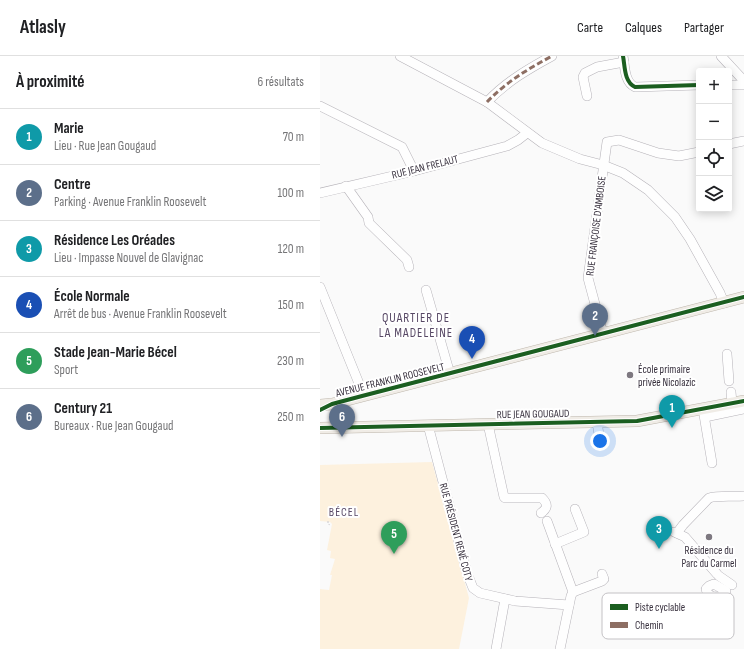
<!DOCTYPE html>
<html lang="fr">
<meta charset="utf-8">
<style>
:root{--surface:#fff;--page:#f2f2f2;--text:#202124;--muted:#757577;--line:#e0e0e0;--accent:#ea580c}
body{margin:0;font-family:"Sofia Sans Condensed",sans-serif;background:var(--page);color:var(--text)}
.controls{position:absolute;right:12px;top:12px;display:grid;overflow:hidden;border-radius:4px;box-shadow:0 2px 10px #0003}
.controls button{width:36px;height:36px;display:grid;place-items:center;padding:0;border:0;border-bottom:1px solid var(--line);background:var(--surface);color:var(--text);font:20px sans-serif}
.you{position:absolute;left:280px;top:385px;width:14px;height:14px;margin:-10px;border:3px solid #fff;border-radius:50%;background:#1a73e8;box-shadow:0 0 0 6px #1a73e833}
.badge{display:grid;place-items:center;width:26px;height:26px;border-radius:50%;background:var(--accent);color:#fff;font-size:13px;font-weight:700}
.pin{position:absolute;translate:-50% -33px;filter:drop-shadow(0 1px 2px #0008)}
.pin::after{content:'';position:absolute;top:21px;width:14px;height:12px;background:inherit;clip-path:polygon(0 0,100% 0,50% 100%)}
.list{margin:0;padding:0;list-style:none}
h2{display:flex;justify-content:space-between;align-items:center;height:52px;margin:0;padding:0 16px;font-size:17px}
h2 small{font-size:13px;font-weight:400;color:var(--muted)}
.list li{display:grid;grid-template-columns:26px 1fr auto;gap:12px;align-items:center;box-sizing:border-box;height:56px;padding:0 16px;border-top:1px solid var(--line)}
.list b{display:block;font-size:15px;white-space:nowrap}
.list p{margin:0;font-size:13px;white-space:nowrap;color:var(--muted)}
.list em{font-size:13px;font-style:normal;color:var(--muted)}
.icon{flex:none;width:22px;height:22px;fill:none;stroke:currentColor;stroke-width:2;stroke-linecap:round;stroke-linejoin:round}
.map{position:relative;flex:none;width:424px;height:593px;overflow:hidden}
header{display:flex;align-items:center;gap:24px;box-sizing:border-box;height:56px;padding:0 20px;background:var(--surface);border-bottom:1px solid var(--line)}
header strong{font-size:19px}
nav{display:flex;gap:22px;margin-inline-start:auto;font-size:14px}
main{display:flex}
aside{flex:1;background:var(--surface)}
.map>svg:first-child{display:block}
.pitch{fill:#fdf1de}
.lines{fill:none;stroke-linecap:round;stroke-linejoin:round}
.minor-casing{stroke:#b5b2b8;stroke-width:10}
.major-casing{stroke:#beb7ad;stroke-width:12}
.path{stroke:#d9d7d9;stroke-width:1.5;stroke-dasharray:2 3;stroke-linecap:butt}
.minor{stroke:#fefefe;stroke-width:9}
.major{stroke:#f0ece6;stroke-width:11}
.quiet{stroke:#8d6e63;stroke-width:3;stroke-dasharray:6 3;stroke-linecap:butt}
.cycleway-casing{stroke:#fff;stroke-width:6}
.cycleway{stroke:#1b5e20;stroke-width:4}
.poi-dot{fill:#7d7880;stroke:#fff;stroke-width:1.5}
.labels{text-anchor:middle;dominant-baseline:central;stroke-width:4;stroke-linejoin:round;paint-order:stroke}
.street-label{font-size:11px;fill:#39323f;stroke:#fff}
.poi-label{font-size:11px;fill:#39323f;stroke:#fff;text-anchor:start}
.neighbourhood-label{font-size:12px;letter-spacing:1px;fill:#574865;stroke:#fff}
.quarter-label{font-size:13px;letter-spacing:1px;fill:#574865;stroke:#fff}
.key{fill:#fff;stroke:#c4c2c5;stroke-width:1}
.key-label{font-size:11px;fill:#39323f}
</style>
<header>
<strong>Atlasly</strong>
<nav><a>Carte</a><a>Calques</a><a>Partager</a></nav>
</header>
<main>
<aside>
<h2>À proximité<small>6 résultats</small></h2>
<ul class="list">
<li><span class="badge" style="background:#0f9aa8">1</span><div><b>Marie</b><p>Lieu · Rue Jean Gougaud</p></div><em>70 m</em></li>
<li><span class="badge" style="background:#5c6f8a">2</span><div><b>Centre</b><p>Parking · Avenue Franklin Roosevelt</p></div><em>100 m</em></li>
<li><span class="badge" style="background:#0f9aa8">3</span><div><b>Résidence Les Oréades</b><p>Lieu · Impasse Nouvel de Glavignac</p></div><em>120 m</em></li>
<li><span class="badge" style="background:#1a4fb4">4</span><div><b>École Normale</b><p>Arrêt de bus · Avenue Franklin Roosevelt</p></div><em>150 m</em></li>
<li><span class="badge" style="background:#2e9e5b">5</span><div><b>Stade Jean-Marie Bécel</b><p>Sport</p></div><em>230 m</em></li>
<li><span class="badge" style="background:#5c6f8a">6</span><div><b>Century 21</b><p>Bureaux · Rue Jean Gougaud</p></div><em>250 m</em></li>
</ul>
</aside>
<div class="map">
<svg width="424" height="593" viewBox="0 0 424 593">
<rect width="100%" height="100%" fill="#fafafa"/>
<!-- pitch -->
<polygon class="pitch" points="112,406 149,542 139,593 0,593 0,533 9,534 12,519 10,519 15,503 10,502 11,495 7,494 12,468 10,466 0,465 0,409"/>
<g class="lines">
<defs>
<g id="minor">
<polyline points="80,0 167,46 222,87 260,103 283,109 303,117 328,134 355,161 370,183 400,237 404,247"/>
<path d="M303,0C305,10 304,26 315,31L379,29"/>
<polyline points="401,0 424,25"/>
<polyline points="409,29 424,29"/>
<polyline points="267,40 263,21 265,17 277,11 304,6"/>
<path d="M167,46C186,26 208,13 232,0"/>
<polyline points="0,50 82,91 94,115"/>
<polyline points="409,88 424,85"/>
<polyline points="26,130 48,161 49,167 87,204 89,211"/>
<polyline points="0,137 94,115 187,90 198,84 207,77"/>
<polyline points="0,231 40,330 42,340"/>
<polyline points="106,234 130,318"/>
<polyline points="283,278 268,222 287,86 299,84 338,97 359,100 379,96"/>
<polyline points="407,298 409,325"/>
<polyline points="411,336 412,347"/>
<polyline points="383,353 392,407"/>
<polyline points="385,361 424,353"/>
<polyline points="277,366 280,385"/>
<path d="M168,368L184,441L185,442H222C228,448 228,452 221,457"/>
<polyline points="108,369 147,517 153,532 160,537 195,545 249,549"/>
<polyline points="227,465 253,536 251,540 240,593"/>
<polyline points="354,476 365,481 397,518"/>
<path d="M357,477L363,469L389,442C399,439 413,441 424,440"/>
<polyline points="235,488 264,476 255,453"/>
<polyline points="399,520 412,529"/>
<polyline points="253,536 282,525 284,523 282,518"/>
<path d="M405,540C398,541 388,543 386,533L389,530L394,528L406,535"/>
<polyline points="176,593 185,543"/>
</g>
<g id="major">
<polyline points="0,349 12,348 424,241"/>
<polyline points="0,372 317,365 424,345"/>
</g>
</defs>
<!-- minor casing -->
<use href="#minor" class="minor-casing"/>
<!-- major casing -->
<use href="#major" class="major-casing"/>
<!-- path -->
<polyline class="path" points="7,466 10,466 9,469"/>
<!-- minor -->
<use href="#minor" class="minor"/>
<!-- major -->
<use href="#major" class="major"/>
<!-- quiet -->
<path class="quiet" d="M167,46C186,26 208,13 232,0"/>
<defs>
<g id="cycleway">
<path d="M303,0C305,10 304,26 315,31L379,29"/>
<polyline points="0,354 12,348 42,340 424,241"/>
<polyline points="0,372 317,365 424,345"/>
</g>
</defs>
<!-- cycleway casing -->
<use href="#cycleway" class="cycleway-casing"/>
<!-- cycleway -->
<use href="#cycleway" class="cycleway"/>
</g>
<!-- markers -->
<g class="poi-dot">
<circle cx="310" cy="319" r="4"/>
<circle cx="389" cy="481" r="4"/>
</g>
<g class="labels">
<!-- street labels -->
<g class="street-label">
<text transform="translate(105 111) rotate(-14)">RUE JEAN FRELAUT</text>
<text transform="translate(276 170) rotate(-83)">RUE FRANÇOISE D'AMBOISE</text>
<text transform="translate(70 324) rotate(-14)">AVENUE FRANKLIN ROOSEVELT</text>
<text transform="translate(213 358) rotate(-1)">RUE JEAN GOUGAUD</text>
<text transform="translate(136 476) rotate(75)">RUE PRÉSIDENT RENÉ COTY</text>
</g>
<!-- poi labels -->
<g class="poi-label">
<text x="318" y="313">École primaire<tspan x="318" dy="13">privée Nicolazic</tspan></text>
<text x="389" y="494" text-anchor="middle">Résidence du<tspan x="389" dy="13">Parc du Carmel</tspan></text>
</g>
<!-- neighbourhood labels -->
<g class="neighbourhood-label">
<text x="24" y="456">BÉCEL</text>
</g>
<!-- quarter labels -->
<g class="quarter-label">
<text x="96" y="262">QUARTIER DE<tspan x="96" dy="15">LA MADELEINE</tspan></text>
</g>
</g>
<!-- legend -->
<rect x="282" y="537" width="132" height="46" rx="6" class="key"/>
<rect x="290" y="548" width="18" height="6" fill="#1b5e20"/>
<rect x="290" y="566" width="18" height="6" fill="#8d6e63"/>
<g class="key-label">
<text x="315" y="555">Piste cyclable</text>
<text x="315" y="573">Chemin</text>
</g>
</svg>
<div class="controls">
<button>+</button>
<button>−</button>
<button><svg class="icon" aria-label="locate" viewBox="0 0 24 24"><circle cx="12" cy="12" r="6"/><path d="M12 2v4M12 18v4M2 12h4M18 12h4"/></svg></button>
<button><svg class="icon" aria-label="layers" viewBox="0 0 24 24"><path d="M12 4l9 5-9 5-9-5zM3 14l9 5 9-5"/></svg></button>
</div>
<div class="you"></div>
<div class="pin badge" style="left:352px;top:372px;background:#0f9aa8">1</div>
<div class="pin badge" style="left:275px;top:280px;background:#5c6f8a">2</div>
<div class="pin badge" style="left:339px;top:493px;background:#0f9aa8">3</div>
<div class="pin badge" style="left:152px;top:303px;background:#1a4fb4">4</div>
<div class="pin badge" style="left:74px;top:498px;background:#2e9e5b">5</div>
<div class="pin badge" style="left:22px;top:381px;background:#5c6f8a">6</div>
</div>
</main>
